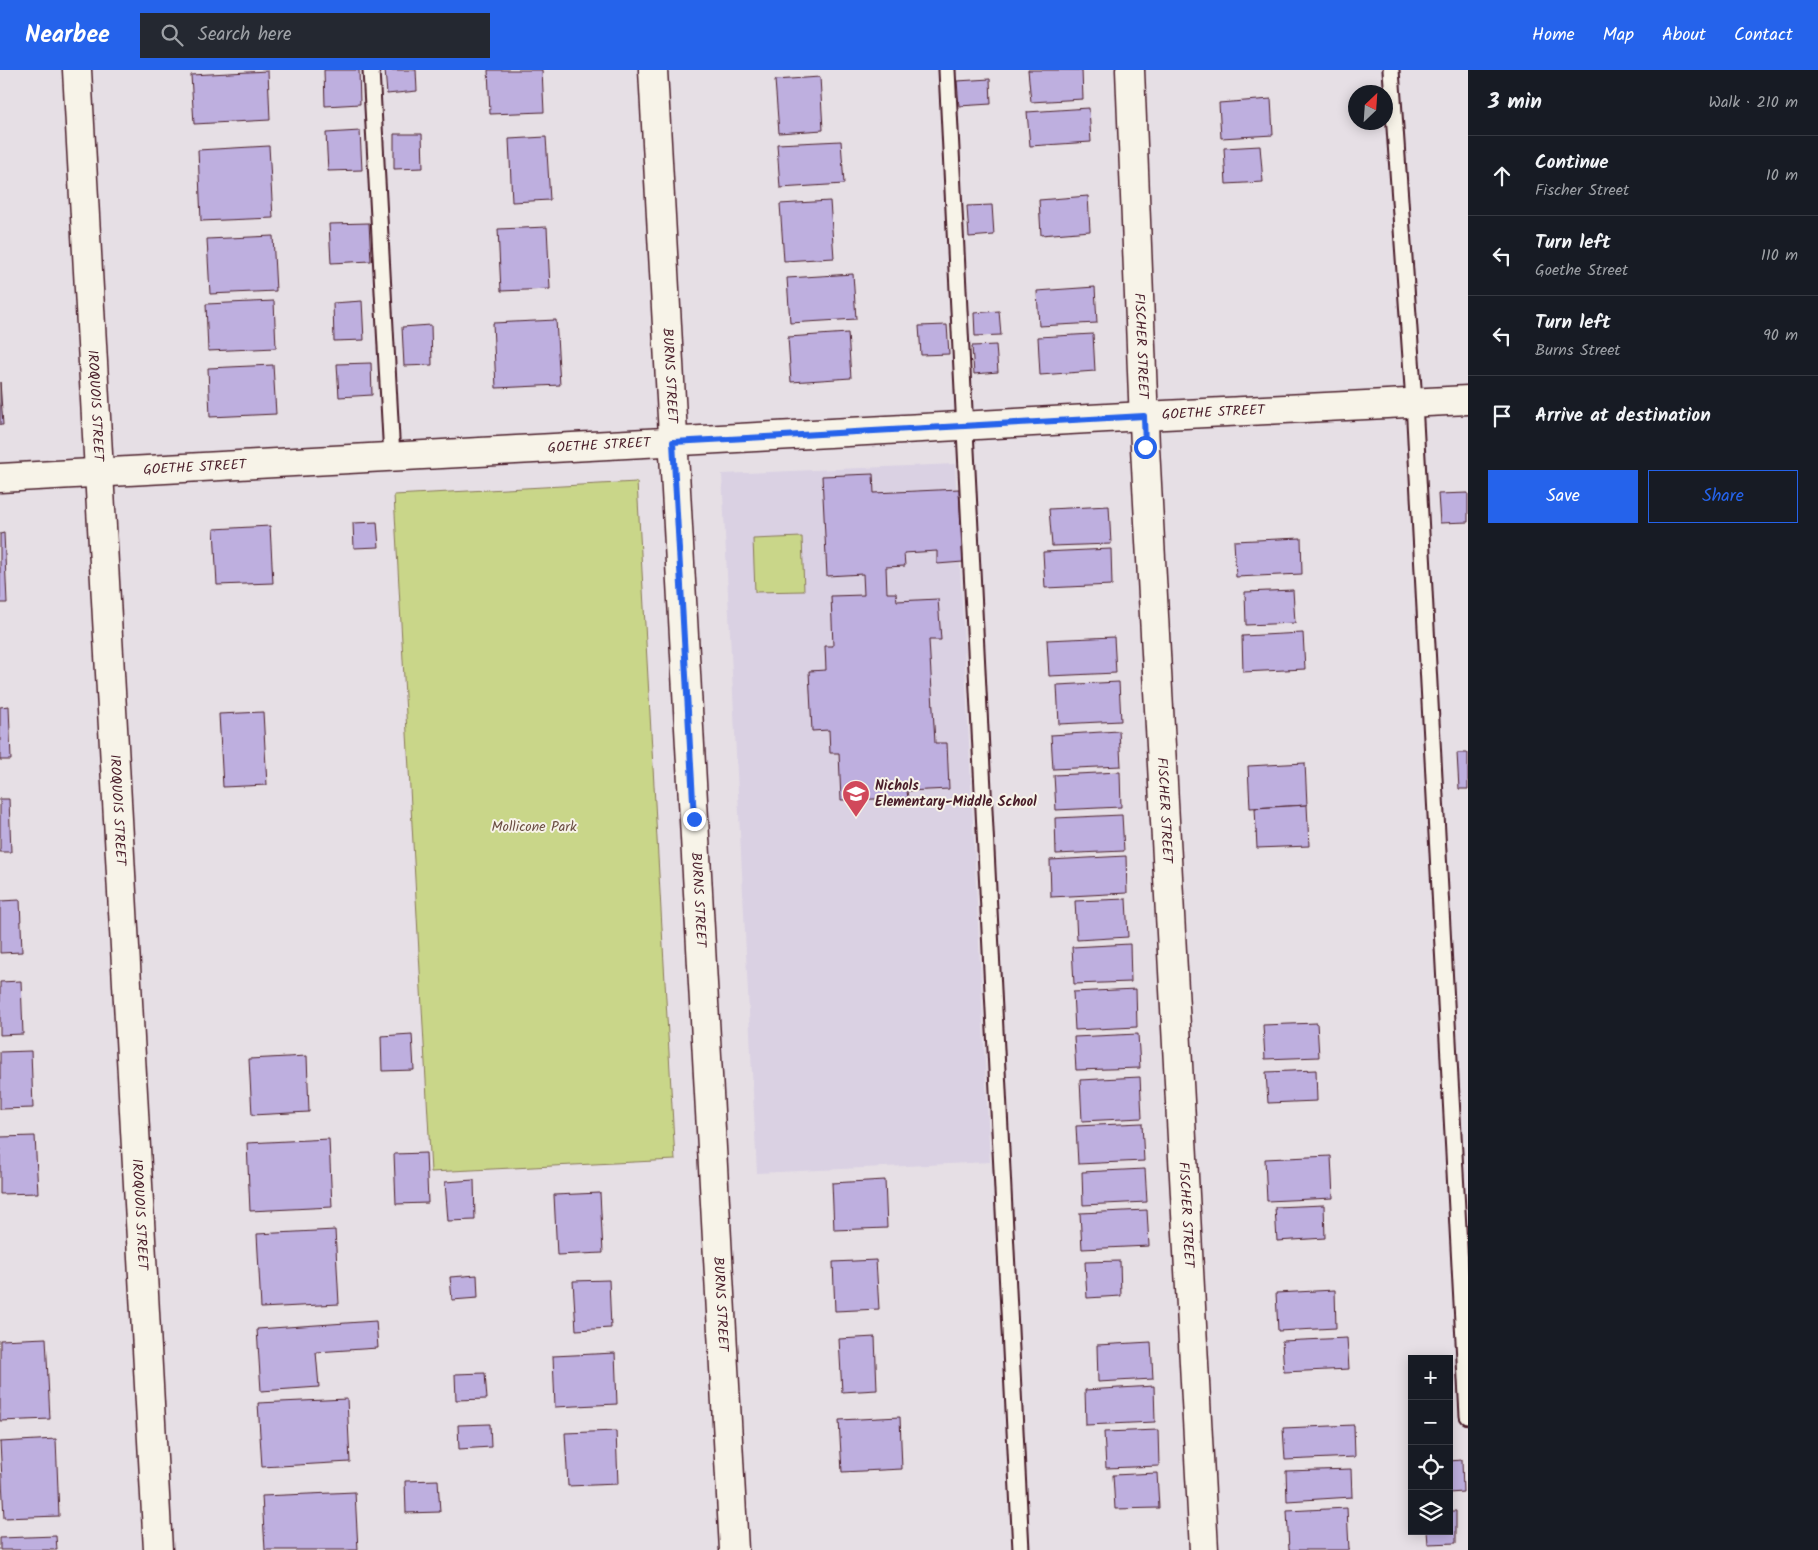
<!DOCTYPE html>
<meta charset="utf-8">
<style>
:root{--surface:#171b24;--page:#242831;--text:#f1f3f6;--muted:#9ea1a6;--line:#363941;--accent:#2563eb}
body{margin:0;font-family:Kalam,sans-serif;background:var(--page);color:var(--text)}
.controls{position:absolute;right:15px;bottom:15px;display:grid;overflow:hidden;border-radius:0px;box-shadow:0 2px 12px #0003}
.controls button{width:45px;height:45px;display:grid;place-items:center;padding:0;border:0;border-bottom:1px solid var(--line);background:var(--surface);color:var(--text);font:25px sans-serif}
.compass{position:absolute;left:1348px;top:15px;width:45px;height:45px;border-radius:50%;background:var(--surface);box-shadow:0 2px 12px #0003;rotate:25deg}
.stop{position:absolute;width:15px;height:15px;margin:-11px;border:4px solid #2563eb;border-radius:50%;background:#fff}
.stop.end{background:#2563eb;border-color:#fff;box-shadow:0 1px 5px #0008}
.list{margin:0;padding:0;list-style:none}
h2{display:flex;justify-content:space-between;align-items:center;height:65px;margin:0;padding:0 20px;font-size:21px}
h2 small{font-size:16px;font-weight:400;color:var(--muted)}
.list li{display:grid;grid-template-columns:32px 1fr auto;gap:15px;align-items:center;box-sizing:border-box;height:80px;padding:0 20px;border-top:1px solid var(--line)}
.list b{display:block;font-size:19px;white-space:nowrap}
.list p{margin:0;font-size:16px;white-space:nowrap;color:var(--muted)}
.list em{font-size:16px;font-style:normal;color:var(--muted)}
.actions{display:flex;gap:10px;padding:15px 20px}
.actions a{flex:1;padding:11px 0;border:1px solid var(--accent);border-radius:0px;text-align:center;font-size:18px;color:var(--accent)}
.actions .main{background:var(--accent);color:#fff}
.icon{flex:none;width:28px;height:28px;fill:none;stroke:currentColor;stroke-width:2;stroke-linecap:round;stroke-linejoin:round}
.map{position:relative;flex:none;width:1468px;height:1480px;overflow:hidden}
header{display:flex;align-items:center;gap:30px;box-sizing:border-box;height:70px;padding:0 25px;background:var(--accent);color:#fff}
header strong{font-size:24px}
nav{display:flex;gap:28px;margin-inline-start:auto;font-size:18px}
.search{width:350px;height:45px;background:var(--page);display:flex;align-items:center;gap:12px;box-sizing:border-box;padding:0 18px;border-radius:0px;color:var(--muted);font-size:19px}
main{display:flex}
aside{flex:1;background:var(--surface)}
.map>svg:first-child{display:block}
.built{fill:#dad1e3}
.green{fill:#c9d689;stroke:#8a7a5a}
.building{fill:#beafdf;stroke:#4a1f2b}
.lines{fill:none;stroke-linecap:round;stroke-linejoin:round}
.lane-casing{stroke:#4a1f2b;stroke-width:19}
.street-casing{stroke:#4a1f2b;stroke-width:31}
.lane{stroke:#f7f3e8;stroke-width:15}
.street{stroke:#f7f3e8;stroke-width:28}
.route{stroke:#2563eb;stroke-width:6}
.labels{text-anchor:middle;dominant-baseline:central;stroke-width:4;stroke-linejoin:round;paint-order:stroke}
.street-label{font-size:14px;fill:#4a1f2b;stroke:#f7f3e8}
.poi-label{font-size:14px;font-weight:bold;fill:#4a1f2b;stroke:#f7f3e8;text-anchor:start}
.park-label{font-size:14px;fill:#6a4d42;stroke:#f7f3e8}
</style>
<header>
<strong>Nearbee</strong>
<div class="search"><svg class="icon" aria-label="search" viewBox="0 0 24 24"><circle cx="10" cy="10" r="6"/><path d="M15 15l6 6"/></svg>Search here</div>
<nav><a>Home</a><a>Map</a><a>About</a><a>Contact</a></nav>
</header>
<main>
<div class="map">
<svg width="1468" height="1480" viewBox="0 0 1468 1480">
<rect width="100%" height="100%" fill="#e6dfe5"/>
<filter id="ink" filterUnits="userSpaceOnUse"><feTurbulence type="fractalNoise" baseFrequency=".02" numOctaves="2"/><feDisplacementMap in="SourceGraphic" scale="10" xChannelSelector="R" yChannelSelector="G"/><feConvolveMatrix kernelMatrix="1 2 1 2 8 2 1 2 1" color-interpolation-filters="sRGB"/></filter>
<g filter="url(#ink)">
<!-- built -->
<polygon class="built" points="955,394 990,1092 757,1103 722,404"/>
<!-- green -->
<g class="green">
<polygon points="637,412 675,1090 431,1102 394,425"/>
<polygon points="802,467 804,521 755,522 753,469"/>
</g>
<!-- building -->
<g class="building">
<polygon points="324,0 359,0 360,34 325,36"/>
<polygon points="385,0 416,0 417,21 387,24"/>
<polygon points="488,0 542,0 544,42 490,44"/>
<polygon points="1028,0 1082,0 1083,29 1031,32"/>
<polygon points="268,1 270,50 194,54 191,5"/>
<polygon points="820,7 823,60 779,63 775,10"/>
<polygon points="990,9 991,34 959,36 957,11"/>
<polygon points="1271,29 1273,65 1221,68 1219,33"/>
<polygon points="1089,38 1091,72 1030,76 1027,42"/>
<polygon points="360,61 362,100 328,101 326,63"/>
<polygon points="394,64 422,64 423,98 394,99"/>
<polygon points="546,67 550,130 512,132 509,69"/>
<polygon points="841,71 844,114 780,118 777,74"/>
<polygon points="269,76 273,148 201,151 198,80"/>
<polygon points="1260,76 1263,112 1226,114 1224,78"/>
<polygon points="1088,126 1090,161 1041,165 1039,130"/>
<polygon points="830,131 834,188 784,191 780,134"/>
<polygon points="992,135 994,165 969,167 967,136"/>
<polygon points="369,153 371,191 331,193 329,154"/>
<polygon points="547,157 550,219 501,221 498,159"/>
<polygon points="273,166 276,221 210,224 207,169"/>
<polygon points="853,204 856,249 790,253 787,208"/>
<polygon points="1095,217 1097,253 1039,256 1037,221"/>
<polygon points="274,231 276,278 208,281 206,234"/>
<polygon points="362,231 364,270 334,271 333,233"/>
<polygon points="999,241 1001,265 975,266 974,243"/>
<polygon points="556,250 560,315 496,318 493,253"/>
<polygon points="431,255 432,295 404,296 402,257"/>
<polygon points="947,255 949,284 921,285 919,256"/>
<polygon points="848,263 851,308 791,312 788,267"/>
<polygon points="1093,264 1095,301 1040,305 1038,267"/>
<polygon points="996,275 998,302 974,304 972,276"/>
<polygon points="371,293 372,325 339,327 337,294"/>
<polygon points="273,295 276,344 210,347 208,298"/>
<polygon points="0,312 3,355 0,355"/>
<polygon points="873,404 874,423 959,419 963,492 937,494 937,481 904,483 905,496 886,497 887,523 896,523 897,531 938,529 941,570 929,570 935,673 947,673 949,719 907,721 908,728 841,730 839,683 830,683 829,660 812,661 809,601 826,600 825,576 833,576 831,526 864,525 863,504 827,506 822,406"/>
<polygon points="1468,423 1468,452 1440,453 1438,424"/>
<polygon points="1109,436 1111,474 1052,476 1049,439"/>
<polygon points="377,452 379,477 354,478 353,453"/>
<polygon points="270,456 273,513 217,515 214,459"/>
<polygon points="4,463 7,533 0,533 0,464"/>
<polygon points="1301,468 1302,504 1236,507 1234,471"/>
<polygon points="1111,479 1112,515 1045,518 1043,482"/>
<polygon points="1293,520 1295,553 1246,555 1245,522"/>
<polygon points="1303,563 1305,599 1243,602 1242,566"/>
<polygon points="1114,567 1116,603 1049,606 1047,570"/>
<polygon points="1119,612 1121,651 1059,654 1057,615"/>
<polygon points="9,636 11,690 0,690 0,637"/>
<polygon points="263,642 267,715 223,717 219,644"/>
<polygon points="1119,661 1121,696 1053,699 1051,665"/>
<polygon points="1457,683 1468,683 1468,719 1459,719"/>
<polygon points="1305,693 1307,735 1250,738 1248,696"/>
<polygon points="1120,702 1121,737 1056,740 1054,705"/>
<polygon points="0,729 9,729 11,782 0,782"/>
<polygon points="1307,735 1309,776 1257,778 1255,738"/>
<polygon points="1122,745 1124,781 1056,784 1055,748"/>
<polygon points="1126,786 1127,823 1051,827 1050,790"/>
<polygon points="1126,829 1128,867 1077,870 1075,831"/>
<polygon points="20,830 22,882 0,883 0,831"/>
<polygon points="1130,874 1131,912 1074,914 1072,877"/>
<polygon points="21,911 23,964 0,965 0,912"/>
<polygon points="1136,919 1137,957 1075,960 1073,922"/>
<polygon points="1317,953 1319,987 1265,989 1263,955"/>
<polygon points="412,964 414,1000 382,1001 381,966"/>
<polygon points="1138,964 1140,998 1076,1000 1074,967"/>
<polygon points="31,981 33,1038 0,1039 0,982"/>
<polygon points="307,986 309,1042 252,1045 249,989"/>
<polygon points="1316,1000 1317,1031 1268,1033 1266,1002"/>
<polygon points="1140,1007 1142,1048 1082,1051 1080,1010"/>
<polygon points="1142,1053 1144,1091 1078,1094 1076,1056"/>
<polygon points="35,1066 38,1123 0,1124 0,1067"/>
<polygon points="329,1069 332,1137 250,1141 247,1073"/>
<polygon points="426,1083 428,1133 396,1134 394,1084"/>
<polygon points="1331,1086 1333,1128 1267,1131 1265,1089"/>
<polygon points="1145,1099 1147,1132 1083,1135 1082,1102"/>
<polygon points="474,1110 475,1150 448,1151 445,1112"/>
<polygon points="885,1110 887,1158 834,1160 832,1113"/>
<polygon points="600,1123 603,1183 557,1185 554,1125"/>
<polygon points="1324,1135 1325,1168 1277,1171 1275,1137"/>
<polygon points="1147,1140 1149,1176 1082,1179 1080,1143"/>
<polygon points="335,1160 339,1234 261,1238 257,1164"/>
<polygon points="876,1190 879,1239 835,1241 833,1192"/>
<polygon points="1120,1191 1121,1226 1087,1228 1085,1192"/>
<polygon points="477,1205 478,1228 452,1230 450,1207"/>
<polygon points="609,1210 611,1258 576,1260 573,1211"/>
<polygon points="1335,1220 1336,1258 1278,1261 1276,1223"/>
<polygon points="376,1251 378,1278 316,1282 319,1317 261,1321 257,1259"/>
<polygon points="875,1267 877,1320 842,1322 839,1269"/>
<polygon points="46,1268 50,1349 0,1351 0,1270"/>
<polygon points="1347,1268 1349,1299 1284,1302 1282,1271"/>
<polygon points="1151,1272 1153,1309 1098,1312 1097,1275"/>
<polygon points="615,1283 617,1334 555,1337 553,1286"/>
<polygon points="485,1303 487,1329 456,1330 455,1304"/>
<polygon points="1154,1316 1155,1352 1086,1355 1085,1320"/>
<polygon points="347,1329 350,1392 262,1397 258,1333"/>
<polygon points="900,1347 902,1399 842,1402 839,1350"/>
<polygon points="490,1354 491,1377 459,1379 458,1355"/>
<polygon points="1354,1355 1355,1387 1285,1390 1283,1358"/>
<polygon points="1158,1360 1159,1396 1106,1398 1104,1362"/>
<polygon points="616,1361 618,1414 568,1416 565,1363"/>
<polygon points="56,1369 59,1446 4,1448 0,1372"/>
<polygon points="1462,1390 1463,1422 1449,1423 1449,1391"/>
<polygon points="1351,1399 1352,1427 1287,1431 1286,1401"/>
<polygon points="1157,1403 1159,1438 1115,1439 1113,1405"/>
<polygon points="438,1410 440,1442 406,1443 405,1411"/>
<polygon points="355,1422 358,1480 265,1480 262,1426"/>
<polygon points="1347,1438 1349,1480 1289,1480 1287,1441"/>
<polygon points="1449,1441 1456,1441 1456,1473 1428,1474 1427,1461 1449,1461"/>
<polygon points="56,1466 57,1480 0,1480 0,1468"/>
</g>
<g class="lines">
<defs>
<g id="lane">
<polyline points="371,0 392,387"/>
<polyline points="947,0 1021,1480"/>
<polyline points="1391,0 1414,332 1468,1346"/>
</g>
<g id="street">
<path id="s1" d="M77,0L158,1480"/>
<path id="s2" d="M653,0L734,1480"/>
<path id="s3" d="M1130,0L1145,377L1204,1480"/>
<path id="s4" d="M0,408L1144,346L1468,330"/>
</g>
</defs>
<!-- lane casing -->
<use href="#lane" class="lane-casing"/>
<!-- street casing -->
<use href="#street" class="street-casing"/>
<!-- lane -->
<use href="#lane" class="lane"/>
<!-- street -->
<use href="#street" class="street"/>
</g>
</g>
<g class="lines" filter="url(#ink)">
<!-- route -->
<polyline class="route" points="694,749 673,372 1144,346 1145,377"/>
</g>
<!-- icons -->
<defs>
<symbol id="school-pin" viewBox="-11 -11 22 30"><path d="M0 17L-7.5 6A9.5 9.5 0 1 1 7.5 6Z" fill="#d1495b" stroke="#f7f3e8"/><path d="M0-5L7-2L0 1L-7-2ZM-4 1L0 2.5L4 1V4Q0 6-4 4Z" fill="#fff"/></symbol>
</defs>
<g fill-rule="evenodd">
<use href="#school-pin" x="840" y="708" width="32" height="43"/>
</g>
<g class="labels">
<!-- street labels -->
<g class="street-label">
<text stroke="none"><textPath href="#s3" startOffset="276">FISCHER STREET</textPath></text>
<text stroke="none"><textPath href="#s2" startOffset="306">BURNS STREET</textPath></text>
<text stroke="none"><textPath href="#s1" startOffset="336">IROQUOIS STREET</textPath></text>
<text stroke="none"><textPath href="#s4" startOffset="1215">GOETHE STREET</textPath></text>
<text stroke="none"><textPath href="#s4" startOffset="600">GOETHE STREET</textPath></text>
<text stroke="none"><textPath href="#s4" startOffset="195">GOETHE STREET</textPath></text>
<text stroke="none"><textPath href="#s1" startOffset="741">IROQUOIS STREET</textPath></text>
<text stroke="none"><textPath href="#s3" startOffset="741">FISCHER STREET</textPath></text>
<text stroke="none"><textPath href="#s2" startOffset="831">BURNS STREET</textPath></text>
<text stroke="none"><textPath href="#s1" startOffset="1146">IROQUOIS STREET</textPath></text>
<text stroke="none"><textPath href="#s3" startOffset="1146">FISCHER STREET</textPath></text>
<text stroke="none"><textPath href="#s2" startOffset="1236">BURNS STREET</textPath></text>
</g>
<!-- poi labels -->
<g class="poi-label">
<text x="875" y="716">Nichols<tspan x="875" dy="16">Elementary-Middle School</tspan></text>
</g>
<!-- park labels -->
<g class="park-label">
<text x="534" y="757">Mollicone Park</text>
</g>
</g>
</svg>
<div class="controls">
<button>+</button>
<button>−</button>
<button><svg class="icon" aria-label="locate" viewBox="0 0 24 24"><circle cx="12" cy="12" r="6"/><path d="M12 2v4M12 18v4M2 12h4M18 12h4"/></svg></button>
<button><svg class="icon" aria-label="layers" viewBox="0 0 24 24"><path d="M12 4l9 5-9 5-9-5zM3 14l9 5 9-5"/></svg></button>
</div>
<svg class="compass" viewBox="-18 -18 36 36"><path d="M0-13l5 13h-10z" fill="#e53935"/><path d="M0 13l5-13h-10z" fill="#9ea1a6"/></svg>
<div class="stop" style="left:1145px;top:377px"></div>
<div class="stop end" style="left:694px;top:749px"></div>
</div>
<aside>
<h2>3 min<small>Walk · 210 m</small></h2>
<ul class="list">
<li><svg class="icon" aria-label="ahead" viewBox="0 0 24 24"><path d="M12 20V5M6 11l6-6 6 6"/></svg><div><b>Continue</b><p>Fischer Street</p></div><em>10 m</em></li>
<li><svg class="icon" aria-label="left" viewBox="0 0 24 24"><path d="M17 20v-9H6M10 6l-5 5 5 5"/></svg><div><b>Turn left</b><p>Goethe Street</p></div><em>110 m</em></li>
<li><svg class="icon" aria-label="left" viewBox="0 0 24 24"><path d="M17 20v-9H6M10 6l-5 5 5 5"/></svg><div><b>Turn left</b><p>Burns Street</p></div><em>90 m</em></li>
<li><svg class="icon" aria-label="arrive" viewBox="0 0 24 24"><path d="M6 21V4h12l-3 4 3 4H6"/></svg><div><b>Arrive at destination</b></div></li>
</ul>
<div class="actions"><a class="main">Save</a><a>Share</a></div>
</aside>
</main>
